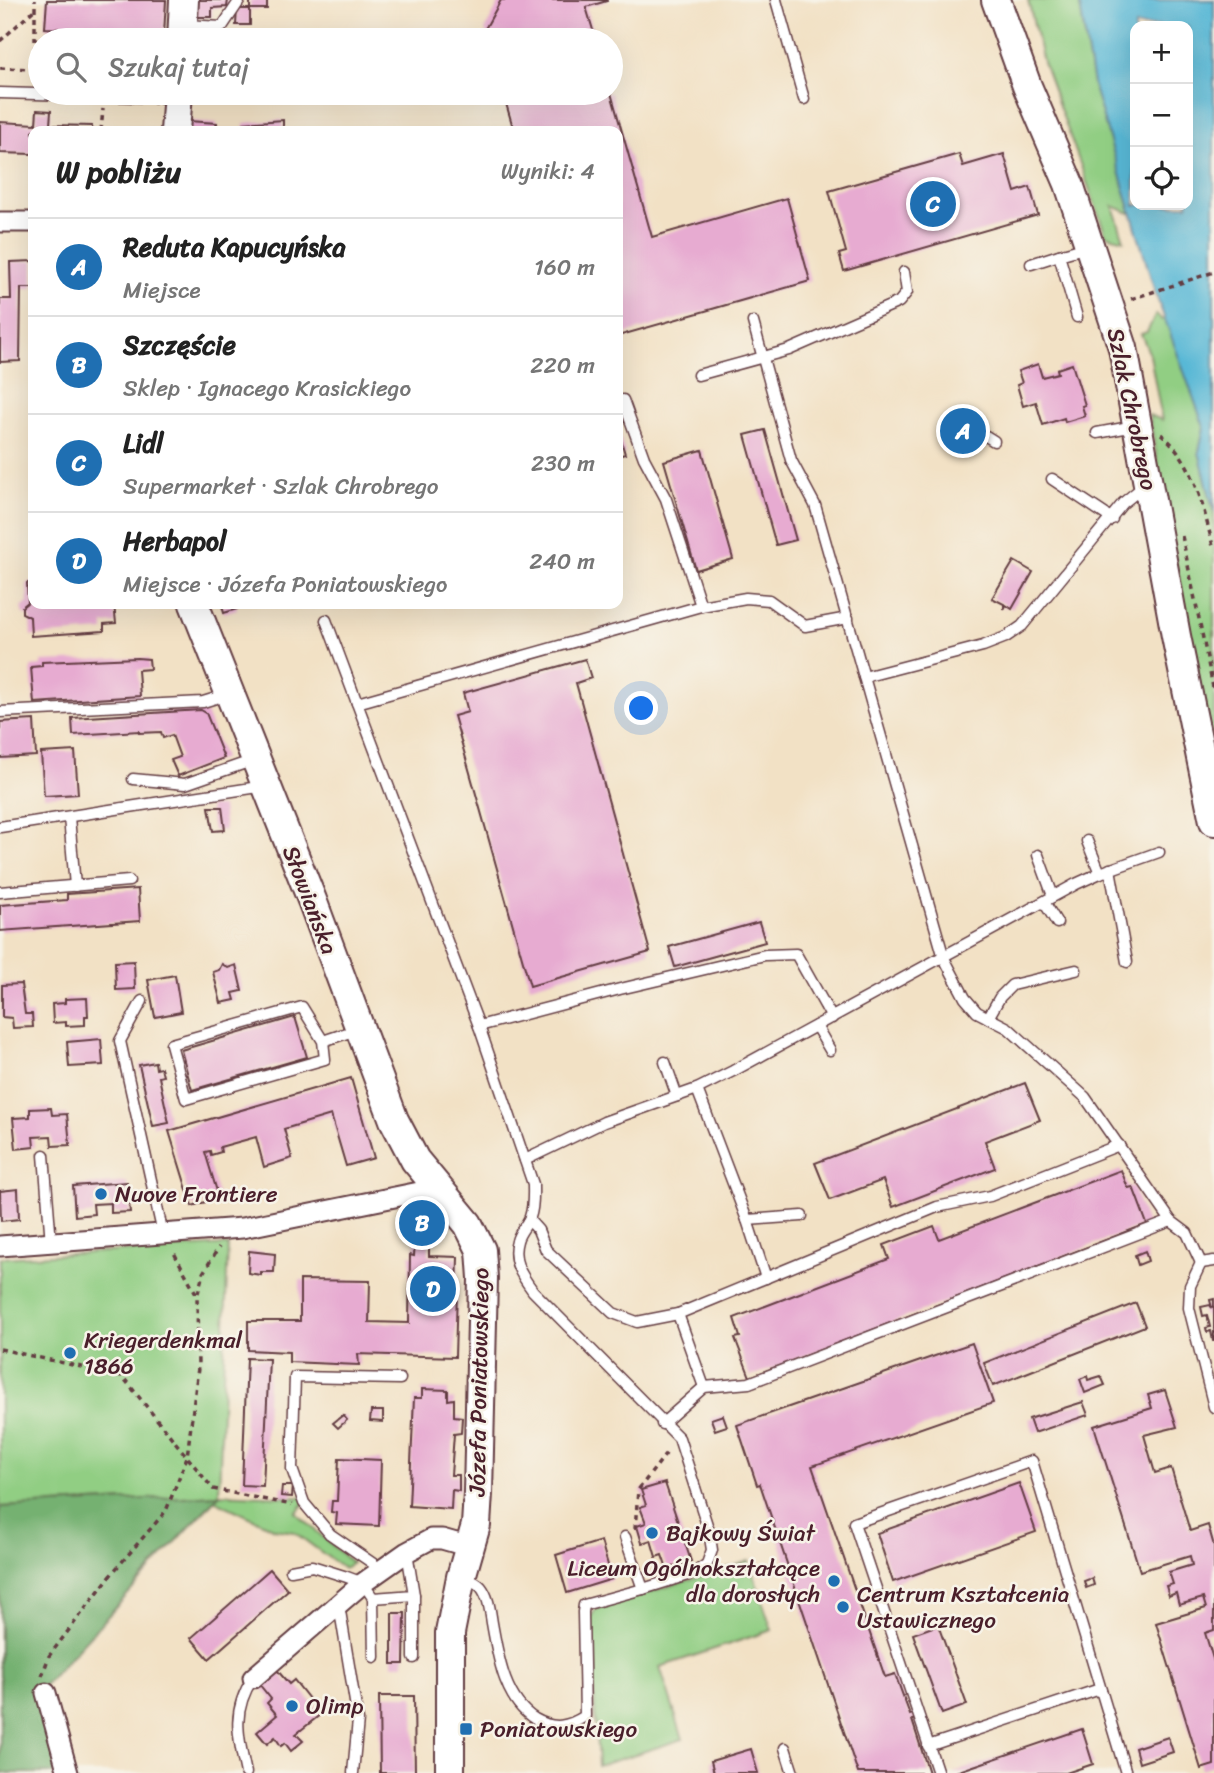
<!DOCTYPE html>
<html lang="pl">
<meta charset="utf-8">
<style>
:root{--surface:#fff;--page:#f6f6f6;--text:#222;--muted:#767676;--line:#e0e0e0;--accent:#1f6fb2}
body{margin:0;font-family:Sriracha,sans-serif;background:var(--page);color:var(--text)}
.controls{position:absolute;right:21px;top:21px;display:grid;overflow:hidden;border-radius:14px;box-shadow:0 7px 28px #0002}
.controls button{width:63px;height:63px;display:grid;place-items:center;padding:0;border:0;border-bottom:2px solid var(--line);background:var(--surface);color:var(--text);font:35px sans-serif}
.you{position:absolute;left:642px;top:709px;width:24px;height:24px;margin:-18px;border:5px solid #fff;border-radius:50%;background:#1a73e8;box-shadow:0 0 0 10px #1a73e833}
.badge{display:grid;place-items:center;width:46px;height:46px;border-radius:50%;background:var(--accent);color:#fff;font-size:23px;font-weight:700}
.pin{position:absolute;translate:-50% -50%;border:4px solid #fff;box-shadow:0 2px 7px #0006}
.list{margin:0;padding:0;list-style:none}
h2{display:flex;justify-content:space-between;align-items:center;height:91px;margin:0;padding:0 28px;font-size:30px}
h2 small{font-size:23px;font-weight:400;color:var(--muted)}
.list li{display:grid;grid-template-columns:46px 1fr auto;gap:21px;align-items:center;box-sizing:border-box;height:98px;padding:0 28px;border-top:2px solid var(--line)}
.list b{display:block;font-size:26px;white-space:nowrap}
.list p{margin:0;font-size:23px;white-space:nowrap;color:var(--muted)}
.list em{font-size:23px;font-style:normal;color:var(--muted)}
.icon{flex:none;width:38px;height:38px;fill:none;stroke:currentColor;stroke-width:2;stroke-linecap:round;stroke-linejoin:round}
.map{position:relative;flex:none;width:1214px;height:1773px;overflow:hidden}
.search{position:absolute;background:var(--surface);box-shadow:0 7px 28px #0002;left:28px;top:28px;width:595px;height:77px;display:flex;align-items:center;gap:18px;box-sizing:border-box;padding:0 24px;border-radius:38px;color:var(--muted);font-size:26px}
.panel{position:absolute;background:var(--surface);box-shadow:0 7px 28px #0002;left:28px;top:126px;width:595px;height:483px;border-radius:14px}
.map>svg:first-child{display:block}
.green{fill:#91ce83;stroke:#6e7657;stroke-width:2}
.forest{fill:#74b171;stroke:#5f684e;stroke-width:2}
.water{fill:#58b8d6;stroke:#516c80;stroke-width:2;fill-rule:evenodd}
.building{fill:#e7abd1}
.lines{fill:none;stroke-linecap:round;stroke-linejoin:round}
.lane-casing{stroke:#633c42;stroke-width:13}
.street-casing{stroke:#633c42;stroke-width:23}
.secondary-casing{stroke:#633c42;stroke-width:32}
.path{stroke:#633c42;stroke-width:3.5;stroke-dasharray:5 5;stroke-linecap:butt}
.lane{stroke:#fff;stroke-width:10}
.street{stroke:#fff;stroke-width:19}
.secondary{stroke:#fff;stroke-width:28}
.poi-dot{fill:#1f6fb2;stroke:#f7f3e8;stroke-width:2.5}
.labels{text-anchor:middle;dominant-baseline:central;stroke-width:5;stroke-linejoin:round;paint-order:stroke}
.street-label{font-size:23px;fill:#4a1f2b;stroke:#f7f3e8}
.poi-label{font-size:23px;fill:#4a1f2b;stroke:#f7f3e8;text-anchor:start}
</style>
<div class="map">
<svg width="1214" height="1773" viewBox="0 0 1214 1773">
<rect width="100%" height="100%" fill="#f7f3e8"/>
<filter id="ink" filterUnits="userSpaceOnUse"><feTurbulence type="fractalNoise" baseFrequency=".0143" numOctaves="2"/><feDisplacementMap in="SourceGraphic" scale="14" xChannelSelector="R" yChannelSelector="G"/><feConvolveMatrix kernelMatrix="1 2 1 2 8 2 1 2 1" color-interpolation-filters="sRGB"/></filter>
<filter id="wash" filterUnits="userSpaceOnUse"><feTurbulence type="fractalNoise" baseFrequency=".00686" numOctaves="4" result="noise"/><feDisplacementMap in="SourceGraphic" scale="28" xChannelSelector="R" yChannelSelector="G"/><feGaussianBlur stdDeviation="1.57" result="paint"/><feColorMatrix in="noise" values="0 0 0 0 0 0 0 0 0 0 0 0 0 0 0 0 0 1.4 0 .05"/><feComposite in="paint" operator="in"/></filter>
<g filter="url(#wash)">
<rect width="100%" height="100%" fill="#f2e1c5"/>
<!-- green -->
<g class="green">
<polygon points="1028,0 1079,0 1093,84 1132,214 1113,206 1124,240 1106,235 1043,62"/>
<polygon points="1156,314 1162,320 1166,317 1204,427 1199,452 1214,513 1214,771 1149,415 1162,420 1150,355 1141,334 1147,332"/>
<polygon points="228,1245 219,1494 309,1498 296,1513 352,1563 344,1569 294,1532 275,1529 214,1500 217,1495 0,1507 0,1258"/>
<polygon points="749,1561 772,1630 660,1667 683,1739 598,1766 590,1618 596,1609"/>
</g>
<!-- forest -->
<polygon class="forest" points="219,1495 38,1692 59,1773 0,1773 0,1507"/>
<!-- water -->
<path class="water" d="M1079,0H1214V513L1199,452L1204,427L1155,292L1093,84ZM1135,26H1188V205H1135Z"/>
<g id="blocks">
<!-- building -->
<g class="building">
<polygon points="47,0 166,0 164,34 45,28"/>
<polygon points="196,0 228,0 227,7 212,8 212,17 197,17"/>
<polygon points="250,0 267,0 267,9 250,9 250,25 236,25 237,9 250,9"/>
<polygon points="501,0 607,0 607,1 586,7 596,40 488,40 485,29"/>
<polygon points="503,93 611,93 652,237 787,198 810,281 618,336 618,131 514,131"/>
<polygon points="37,110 51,111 50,125 92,126 92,131 33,131 33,154 0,153 0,122 36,124"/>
<polygon points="283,120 283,131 244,131 244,123"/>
<polygon points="188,121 217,123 217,131 187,131"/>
<polygon points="959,154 963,166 1004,154 1015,192 1030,187 1038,215 844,271 839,254 846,252 829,191"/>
<polygon points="33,261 33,288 21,288 20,361 0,362 0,299 11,299 10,262"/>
<polygon points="1038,364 1042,377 1058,373 1057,369 1072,364 1085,405 1082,406 1085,416 1065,422 1064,418 1043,425 1036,402 1023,406 1017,385 1022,383 1018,371"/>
<polygon points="618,430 625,454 618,456"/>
<polygon points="765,430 796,540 776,545 745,435"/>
<polygon points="702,450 733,559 696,570 664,461"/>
<polygon points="1014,561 1033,572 1012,609 1006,605 1004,610 1004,604 992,598"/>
<polygon points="33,582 33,604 114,604 116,623 104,624 104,631 31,636 30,617 22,613 22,607 28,602 27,583"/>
<polygon points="230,604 236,604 237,609 224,613 222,606"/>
<polygon points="137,658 149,659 150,669 138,670 140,696 34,703 31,667 42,666 42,662"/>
<polygon points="585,659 591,678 576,683 650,952 530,986 454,716 468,712 463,693"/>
<polygon points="201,710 206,713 224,758 178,776 171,760 180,757 172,735 163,738 161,732 139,733 139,731 73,735 72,718"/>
<polygon points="34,720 36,756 0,758 0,722"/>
<polygon points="75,751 78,794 44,796 41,753"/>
<polygon points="209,807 222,807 225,830 213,831"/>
<polygon points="138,889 140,921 0,931 0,905 67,900 67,894"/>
<polygon points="759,922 765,942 675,967 669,947"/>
<polygon points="134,961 135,989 116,990 115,962"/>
<polygon points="222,964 228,968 236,965 242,991 233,993 235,1000 221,1003 213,972 219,970"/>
<polygon points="175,975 181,1012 155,1017 148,980"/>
<polygon points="21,984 25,1014 32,1014 33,1027 13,1028 12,1018 2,1017 2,985"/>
<polygon points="87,998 88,1016 85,1016 85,1025 66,1026 66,1022 53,1023 52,1004 65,1003 65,999"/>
<polygon points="295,1017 307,1057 192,1090 181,1050"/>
<polygon points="101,1039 103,1065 69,1067 67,1042"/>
<polygon points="155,1062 156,1069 161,1068 163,1076 159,1077 169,1123 153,1126 139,1065"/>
<polygon points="351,1078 374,1158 346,1166 331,1115 284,1129 292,1158 264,1167 256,1137 220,1147 221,1152 211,1155 210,1151 205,1152 219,1198 192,1206 169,1131"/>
<polygon points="1025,1083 1040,1120 985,1141 995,1168 893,1207 883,1180 830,1200 815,1163"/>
<polygon points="51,1108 52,1115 67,1114 70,1145 52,1146 51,1136 33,1137 34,1147 16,1149 13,1118 30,1117 30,1109"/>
<polygon points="1121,1170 1128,1188 1133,1187 1147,1224 750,1377 735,1338 740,1337 734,1318 889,1259 884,1245 934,1226 939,1239"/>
<polygon points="127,1182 130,1212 111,1213 111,1203 93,1204 94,1214 75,1216 73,1186"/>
<polygon points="18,1189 19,1219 1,1221 0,1191"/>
<polygon points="411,1212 433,1212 432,1235 410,1234"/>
<polygon points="415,1240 429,1242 429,1256 458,1257 455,1357 358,1354 359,1365 289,1362 289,1352 248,1350 248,1321 300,1321 300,1280 370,1281 369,1322 409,1323 410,1255 414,1256"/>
<polygon points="249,1251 275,1254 274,1272 261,1272 261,1275 248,1273"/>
<polygon points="1145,1251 1148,1261 1138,1265 1135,1255"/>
<polygon points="1214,1299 1214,1341 1213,1341 1211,1331 1207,1332 1206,1328 1210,1327 1207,1315 1203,1316 1201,1307 1210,1305 1212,1308 1210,1300"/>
<polygon points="1136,1303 1145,1326 993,1386 984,1363"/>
<polygon points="972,1343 993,1403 812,1466 885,1677 895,1674 910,1715 915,1713 917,1719 912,1720 929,1773 858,1773 760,1484 757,1485 737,1425"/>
<polygon points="247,1358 269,1359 263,1486 242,1485"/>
<polygon points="1087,1376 1088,1380 1101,1376 1105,1385 1085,1393 1080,1379"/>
<polygon points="422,1389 448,1390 448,1400 454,1399 454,1416 462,1417 461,1433 454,1434 451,1475 459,1475 459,1491 452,1490 451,1509 409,1506 414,1398 422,1398"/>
<polygon points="1165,1390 1177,1427 1144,1435 1155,1473 1171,1468 1190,1531 1208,1525 1214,1546 1214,1630 1205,1633 1214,1662 1214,1765 1201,1769 1156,1623 1206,1608 1203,1598 1179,1605 1176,1593 1169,1596 1166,1586 1173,1584 1169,1572 1192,1565 1190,1556 1140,1571 1094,1426 1152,1408 1148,1395"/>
<polygon points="1083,1402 1088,1415 1034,1433 1029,1419"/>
<polygon points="371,1411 383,1411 383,1422 370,1421"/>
<polygon points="343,1415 347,1420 338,1428 333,1423"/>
<polygon points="723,1415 727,1426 715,1430 711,1419"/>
<polygon points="339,1458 381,1460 379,1526 336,1524 337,1513 331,1512 332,1501 337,1501"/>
<polygon points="665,1483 691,1561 667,1569 662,1555 656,1557 651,1540 642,1543 637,1526 646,1523 640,1507 646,1505 641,1490"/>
<polygon points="1019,1483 1036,1532 893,1582 877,1533"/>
<polygon points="282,1486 293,1486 292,1497 281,1496"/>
<polygon points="601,1541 612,1579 567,1593 556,1555"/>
<polygon points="270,1569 288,1590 209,1659 191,1638"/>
<polygon points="1092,1578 1094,1585 1086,1588 1084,1581"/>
<polygon points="392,1613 405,1613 404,1664 392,1664"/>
<polygon points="938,1625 967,1705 942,1714 913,1634"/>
<polygon points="277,1670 289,1684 294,1680 321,1714 296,1734 303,1741 291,1751 285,1743 281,1746 275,1737 267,1744 257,1732 277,1715 267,1703 271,1699 259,1684"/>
<polygon points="379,1696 414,1696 415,1773 380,1773"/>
<polygon points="1082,1729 1093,1764 1066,1773 953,1773"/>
<polygon points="1168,1737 1173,1752 1139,1763 1135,1748"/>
<polygon points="751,1749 758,1773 714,1773 711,1761"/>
</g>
</g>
</g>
<g filter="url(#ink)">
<use href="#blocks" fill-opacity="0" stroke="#633c42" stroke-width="2"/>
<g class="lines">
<defs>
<g id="lane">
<polyline points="776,0 804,99"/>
<polyline points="185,25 222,27 240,0"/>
<polyline points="0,93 177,98"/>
<polyline points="1031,264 1059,255"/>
<polyline points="1077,317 1059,255 1087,247"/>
<polyline points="753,322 791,460 815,505 864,677"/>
<polyline points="698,375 789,350 899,302 907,292 904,272"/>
<polyline points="623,400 644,458 666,499 701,606"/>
<polyline points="1097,433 1135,426"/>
<polyline points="986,436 994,441"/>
<polyline points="1052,479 1112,519"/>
<polyline points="1144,486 1123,503 1022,626 1006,637 983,646 864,677 944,958 965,998 977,1012 1008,1028 1085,1097 1171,1221 1187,1233 1201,1263 1214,1261"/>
<polyline points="326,620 357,703"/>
<polyline points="0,712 203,702 229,694"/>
<polyline points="133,779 185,784 254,760"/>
<polyline points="69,817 75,886"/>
<polyline points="0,827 265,786"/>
<polyline points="1087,841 1100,873"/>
<polyline points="1038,855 1053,896"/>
<polyline points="1110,869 1127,962"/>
<polyline points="0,892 129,881"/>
<polyline points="1044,902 1057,923"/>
<polyline points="142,1001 120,1041 163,1234"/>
<polyline points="988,1018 1000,997 1012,985 1076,970"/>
<polyline points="479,1026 620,989 765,955 796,954 832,1018"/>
<polyline points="816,1026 830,1050"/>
<polyline points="323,1041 302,1007 171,1044 186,1099 325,1059 323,1041 356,1030"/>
<polyline points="665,1062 677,1096"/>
<polyline points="697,1089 747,1220 766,1278"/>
<polyline points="44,1155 51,1243"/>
<polyline points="525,1160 604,1122 697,1089 733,1071 1076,884 1100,873 1159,852"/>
<polyline points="529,1220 538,1230 546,1250 613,1313 637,1322 678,1314"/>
<polyline points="747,1220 802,1216"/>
<polyline points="1201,1263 1190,1286 1189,1308 1214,1407"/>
<polyline points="704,1387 678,1314 937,1207 990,1196 1119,1145"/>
<polyline points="662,1424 704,1387 749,1383 1171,1221"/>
<path d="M625,1537L643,1589L694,1573L707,1564L712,1550L709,1531L679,1438L533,1291C522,1276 511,1261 517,1241C519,1232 527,1225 530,1217C534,1206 533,1196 533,1184L479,1026L357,703L701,606L746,598L769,600L805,626L848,618"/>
<polyline points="381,1569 330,1534 304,1503 292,1469 295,1377 400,1379"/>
<polyline points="291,1570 312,1566 347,1577 363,1583 373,1598 414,1595 407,1552"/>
<path d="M462,1577C468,1579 476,1581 481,1587C489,1597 490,1611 492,1623C498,1656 504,1700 535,1719C554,1730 568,1727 585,1716L583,1612L584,1605L643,1589"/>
<polyline points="373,1598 374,1657"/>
<polyline points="339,1605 358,1720 353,1773"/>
<polyline points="414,1658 414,1595"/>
<polyline points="928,1746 1100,1689"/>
<polyline points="785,1748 793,1773"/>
<path d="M246,1773C238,1737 231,1711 253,1678"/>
<polyline points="938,1773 854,1523 1032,1461 1126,1773"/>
</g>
<g id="street">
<polyline points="0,222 33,222"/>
<polyline points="0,1246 242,1228 439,1188"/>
<polyline points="253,1678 363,1583 407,1552 431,1539 442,1539 470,1547"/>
<polyline points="46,1693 68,1773"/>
</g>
<g id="secondary">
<polyline points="996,0 1027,86 1069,184 1123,348 1176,636 1214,821"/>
<polyline points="182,40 184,0"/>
<polyline points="175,131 178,93"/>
<polyline points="194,604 312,900 394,1120 415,1160 468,1224 481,1250 483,1278 478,1493 476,1525 461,1577 450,1633 450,1773"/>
</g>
</defs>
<!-- lane casing -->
<use href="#lane" class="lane-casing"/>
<!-- street casing -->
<use href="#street" class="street-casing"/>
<!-- secondary casing -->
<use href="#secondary" class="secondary-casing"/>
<!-- path -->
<g class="path">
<polyline points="0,41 35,9"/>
<polyline points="0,68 35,69"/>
<polyline points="35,81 35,0"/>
<polyline points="101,131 103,109"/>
<polyline points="1131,299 1214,272"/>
<path d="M1161,434C1195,461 1203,508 1214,550"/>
<polyline points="1182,536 1214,692"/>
<polyline points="198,1293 203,1273 219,1247"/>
<polyline points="0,1349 122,1376 213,1489 292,1505"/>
<polyline points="635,1529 638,1490 669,1450"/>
<polyline points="42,1676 49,1656 114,1571 166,1511 187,1457 198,1368 197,1295 173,1251"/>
</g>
<!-- lane -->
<use href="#lane" class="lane"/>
<!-- street -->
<use href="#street" class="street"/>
<!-- secondary -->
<use href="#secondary" class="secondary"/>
</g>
</g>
<!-- markers -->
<g class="poi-dot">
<circle cx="101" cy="1194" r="7"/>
<circle cx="70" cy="1353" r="7"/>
<circle cx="652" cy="1533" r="7"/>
<circle cx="834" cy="1581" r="7"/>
<circle cx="843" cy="1607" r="7"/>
<circle cx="292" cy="1706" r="7"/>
<rect x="459" y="1722" width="14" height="14" rx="3.5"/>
</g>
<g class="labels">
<!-- street labels -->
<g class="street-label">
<text transform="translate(1132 409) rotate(78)">Szlak Chrobrego</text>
<text transform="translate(310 900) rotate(69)">Słowiańska</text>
<text transform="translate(479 1382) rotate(-89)">Józefa Poniatowskiego</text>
</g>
<!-- poi labels -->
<g class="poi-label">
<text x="115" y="1194">Nuove Frontiere</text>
<text x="84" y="1340">Kriegerdenkmal<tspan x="84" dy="26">1866</tspan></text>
<text x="666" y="1533">Bajkowy Świat</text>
<text x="820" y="1568" text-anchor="end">Liceum Ogólnokształcące<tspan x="820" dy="26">dla dorosłych</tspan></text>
<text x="857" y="1594">Centrum Kształcenia<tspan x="857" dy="26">Ustawicznego</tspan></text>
<text x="306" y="1706">Olimp</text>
<text x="480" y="1729">Poniatowskiego</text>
</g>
</g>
</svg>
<div class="controls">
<button>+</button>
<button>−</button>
<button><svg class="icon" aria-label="locate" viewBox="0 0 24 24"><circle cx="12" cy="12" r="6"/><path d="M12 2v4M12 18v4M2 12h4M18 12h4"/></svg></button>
</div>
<div class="you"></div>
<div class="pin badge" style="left:963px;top:431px">A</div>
<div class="pin badge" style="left:422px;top:1223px">B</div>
<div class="pin badge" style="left:933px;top:204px">C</div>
<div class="pin badge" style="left:433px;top:1289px">D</div>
<div class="search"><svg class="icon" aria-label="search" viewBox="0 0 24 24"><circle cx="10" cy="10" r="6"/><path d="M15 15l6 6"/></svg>Szukaj tutaj</div>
<section class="panel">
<h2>W pobliżu<small>Wyniki: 4</small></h2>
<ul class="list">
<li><span class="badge">A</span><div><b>Reduta Kapucyńska</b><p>Miejsce</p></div><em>160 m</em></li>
<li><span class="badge">B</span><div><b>Szczęście</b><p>Sklep · Ignacego Krasickiego</p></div><em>220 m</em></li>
<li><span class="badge">C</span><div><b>Lidl</b><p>Supermarket · Szlak Chrobrego</p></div><em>230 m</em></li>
<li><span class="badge">D</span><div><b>Herbapol</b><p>Miejsce · Józefa Poniatowskiego</p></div><em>240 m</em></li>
</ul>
</section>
</div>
